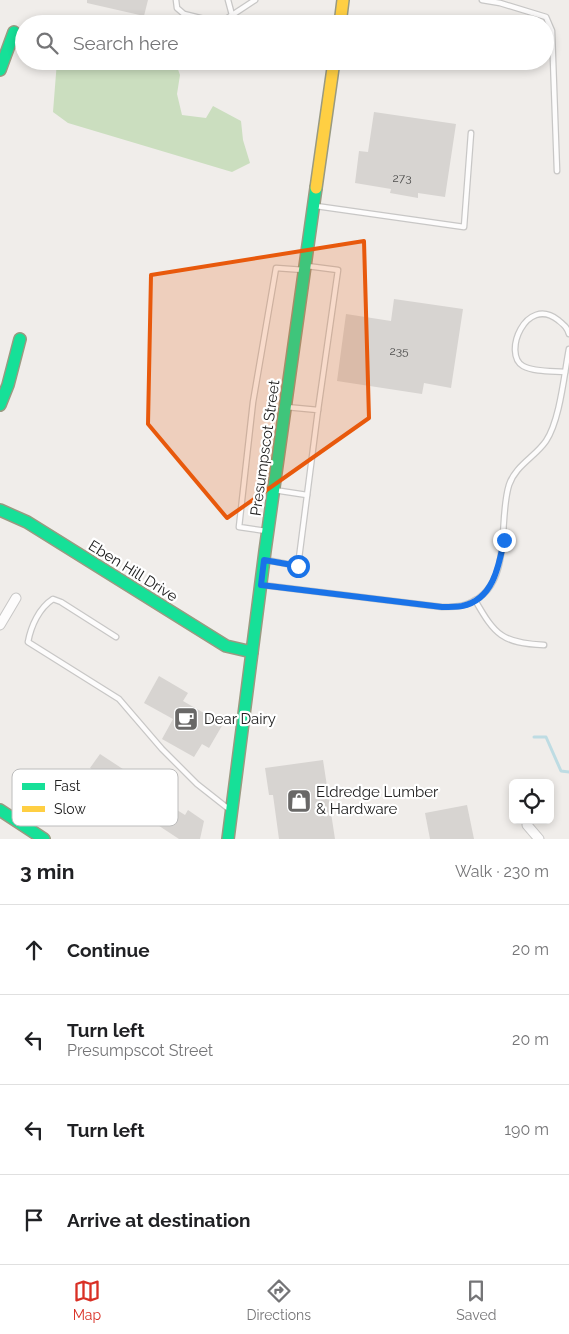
<!DOCTYPE html>
<meta charset="utf-8">
<style>
:root{--surface:#fff;--page:#f6f6f6;--text:#202124;--muted:#757577;--line:#e0e0e0;--accent:#d93025}
body{margin:0;font-family:Raleway,sans-serif;background:var(--page);color:var(--text)}
.controls{position:absolute;right:15px;bottom:15px;display:grid;overflow:hidden;border-radius:8px;box-shadow:0 2px 8px #0003}
.controls button{width:45px;height:45px;display:grid;place-items:center;padding:0;border:0;border-bottom:1px solid var(--line);background:var(--surface);color:var(--text);font:25px sans-serif}
.stop{position:absolute;width:15px;height:15px;margin:-11px;border:4px solid #1a73e8;border-radius:50%;background:#fff}
.stop.end{background:#1a73e8;border-color:#fff;box-shadow:0 1px 5px #0008}
.list{margin:0;padding:0;list-style:none}
h2{display:flex;justify-content:space-between;align-items:center;height:65px;margin:0;padding:0 20px;font-size:21px}
h2 small{font-size:16px;font-weight:400;color:var(--muted)}
.list li{display:grid;grid-template-columns:32px 1fr auto;gap:15px;align-items:center;box-sizing:border-box;height:90px;padding:0 20px;border-top:1px solid var(--line)}
.list b{display:block;font-size:19px;white-space:nowrap}
.list p{margin:0;font-size:16px;white-space:nowrap;color:var(--muted)}
.list em{font-size:16px;font-style:normal;color:var(--muted)}
.icon{flex:none;width:28px;height:28px;fill:none;stroke:currentColor;stroke-width:2;stroke-linecap:round;stroke-linejoin:round}
.map{position:relative;flex:none;width:569px;height:839px;overflow:hidden}
.search{position:absolute;background:var(--surface);box-shadow:0 2px 8px #0003;left:15px;right:15px;top:15px;height:55px;display:flex;align-items:center;gap:12px;box-sizing:border-box;padding:0 18px;border-radius:28px;color:var(--muted);font-size:19px}
.sheet{height:425px;background:var(--surface)}
nav{display:flex;justify-content:space-around;align-items:center;box-sizing:border-box;height:70px;border-top:1px solid var(--line);background:var(--surface);font-size:14px;color:var(--muted)}
nav a{display:grid;justify-items:center;gap:2px}
nav .on{color:var(--accent)}
.map>svg:first-child{display:block}
.forest{fill:#cbdebf}
.lines{fill:none;stroke-linecap:round;stroke-linejoin:round}
.stream{stroke:#bedce3;stroke-width:3}
.building{fill:#d7d4d1}
.lane-casing{stroke:#c8c7c6;stroke-width:7}
.street-casing{stroke:#c8c7c6;stroke-width:11}
.fast-casing{stroke:#999a81;stroke-width:14}
.slow-casing{stroke:#999a81;stroke-width:14}
.lane{stroke:#fdfcfc;stroke-width:4.5}
.street{stroke:#fdfcfc;stroke-width:9}
.fast{stroke:#16e098;stroke-width:11}
.slow{stroke:#ffcf43;stroke-width:11}
.route{stroke:#1a73e8;stroke-width:6}
.marked{fill:#e8590c;fill-opacity:0.2;stroke:#e8590c;stroke-width:4;stroke-linejoin:round}
.labels{text-anchor:middle;dominant-baseline:central;stroke-width:4.5;stroke-linejoin:round;paint-order:stroke}
.number-label{font-size:12px;fill:#4e4e4d}
.street-label{font-size:15px;fill:#212121;stroke:#fff}
.poi-label{font-size:15px;fill:#212121;stroke:#fff;text-anchor:start}
.key{fill:#fff;stroke:#bcbcbc;stroke-width:1}
.key-label{font-size:14px;fill:#212121}
</style>
<div class="map">
<svg width="569" height="839" viewBox="0 0 569 839">
<rect width="100%" height="100%" fill="#f0edea"/>
<!-- forest -->
<g class="forest">
<polygon points="61,16 87,16 130,24 60,24"/>
<polygon points="57,61 175,61 180,75 177,94 182,115 206,118 213,106 241,121 243,140 250,163 232,172 68,123 53,112"/>
</g>
<g class="lines">
<!-- stream -->
<polyline class="stream" points="534,737 546,737 561,771 569,772"/>
</g>
<!-- building -->
<g class="building">
<polygon points="87,0 148,0 144,16 87,3"/>
<polygon points="374,112 456,124 445,197 418,193 418,198 390,193 391,189 355,183 359,151 368,152"/>
<polygon points="394,299 463,309 451,388 424,383 422,394 337,381 346,314 391,321"/>
<polygon points="159,676 188,693 183,701 223,724 209,748 202,744 194,757 162,739 173,719 144,703"/>
<polygon points="100,754 164,796 161,800 185,815 188,810 204,821 200,839 179,839 100,787 106,778 90,768"/>
<polygon points="323,760 335,839 279,839 273,795 269,795 265,768"/>
<polygon points="467,805 474,839 430,839 425,813"/>
</g>
<g class="lines">
<defs>
<g id="lane">
<polyline points="176,0 177,8 184,14 220,23 255,0"/>
<polyline points="228,0 232,15"/>
<polyline points="482,0 500,3 546,17 552,31 557,171"/>
<polyline points="316,206 464,227 471,133"/>
<polyline points="307,266 338,270 318,410"/>
<path d="M565,372C552,371 534,372 523,366C502,354 526,295 558,320C564,325 567,327 569,334"/>
<polyline points="274,490 307,495"/>
<polyline points="266,531 239,527 253,402 276,268 304,270"/>
<polyline points="266,560 298,566 318,410 286,407"/>
<path d="M262,585L442,607C449,607 458,607 464,605C515,590 497,523 509,485C515,466 535,457 546,441C560,420 564,375 569,349"/>
<path d="M475,600C495,635 502,643 544,645"/>
<path d="M116,637L61,602L53,599C39,608 31,626 28,642L119,699L162,749L197,784L230,810"/>
</g>
<g id="street">
<polyline points="0,625 16,598"/>
<polyline points="527,825 539,839"/>
</g>
<g id="fast">
<polyline points="0,70 14,32"/>
<polyline points="0,405 8,385 20,339"/>
<polyline points="0,510 27,522 226,646 252,652"/>
<polyline points="0,810 44,839"/>
<polyline points="228,839 265,551 316,188"/>
</g>
<g id="slow">
<polyline points="340,24 343,0"/>
<polyline points="316,188 334,61"/>
</g>
</defs>
<!-- lane casing -->
<use href="#lane" class="lane-casing"/>
<!-- street casing -->
<use href="#street" class="street-casing"/>
<!-- fast casing -->
<use href="#fast" class="fast-casing"/>
<!-- slow casing -->
<use href="#slow" class="slow-casing"/>
<!-- lane -->
<use href="#lane" class="lane"/>
<!-- street -->
<use href="#street" class="street"/>
<!-- fast -->
<use href="#fast" class="fast"/>
<!-- slow -->
<use href="#slow" class="slow"/>
</g>
<g class="lines">
<!-- route -->
<path class="route" d="M298,566L264,560L261,585L442,607C448,607 455,607 462,606C493,600 499,566 504,540"/>
</g>
<!-- marked area -->
<path class="marked" d="M364,241L369,418L227,518L148,424L151,275Z"/>
<!-- icons -->
<defs>
<symbol id="cafe-square" viewBox="-11 -11 22 22"><rect x="-9" y="-9" width="18" height="18" rx="4" fill="#696867" stroke="#fff"/><path d="M-5.5-4.5H6V0H3Q3 3.5 0 3.5H-2.5Q-5.5 3.5-5.5 0ZM3-3.2v2h1.7v-2ZM-6 4.5H4V6H-6Z" fill="#fff"/></symbol>
<symbol id="shop-square" viewBox="-11 -11 22 22"><rect x="-9" y="-9" width="18" height="18" rx="4" fill="#696867" stroke="#fff"/><path d="M-5-2.5h2.3a2.7 3.5 0 0 1 5.4 0H5L5.5 6h-11ZM-1.5-2.5h3a1.5 2.3 0 0 0-3 0Z" fill="#fff"/></symbol>
</defs>
<g fill-rule="evenodd">
<use href="#cafe-square" x="172" y="705" width="28" height="28"/>
<use href="#shop-square" x="285" y="787" width="28" height="28"/>
</g>
<g class="labels">
<!-- number labels -->
<g class="number-label">
<text x="402" y="178">273</text>
<text x="399" y="351">235</text>
</g>
<!-- street labels -->
<g class="street-label">
<text transform="translate(265 448) rotate(-82)">Presumpscot Street</text>
<text transform="translate(133 571) rotate(32)">Eben Hill Drive</text>
</g>
<!-- poi labels -->
<g class="poi-label">
<text x="204" y="719">Dear Dairy</text>
<text x="316" y="792">Eldredge Lumber<tspan x="316" dy="17">&amp; Hardware</tspan></text>
</g>
</g>
<!-- legend -->
<rect x="12" y="769" width="166" height="57" rx="8" class="key"/>
<rect x="22" y="783" width="23" height="7" fill="#16e098"/>
<rect x="22" y="806" width="23" height="6" fill="#ffcf43"/>
<g class="key-label">
<text x="54" y="791">Fast</text>
<text x="54" y="814">Slow</text>
</g>
</svg>
<div class="controls">
<button><svg class="icon" aria-label="locate" viewBox="0 0 24 24"><circle cx="12" cy="12" r="6"/><path d="M12 2v4M12 18v4M2 12h4M18 12h4"/></svg></button>
</div>
<div class="stop" style="left:298px;top:566px"></div>
<div class="stop end" style="left:504px;top:540px"></div>
<div class="search"><svg class="icon" aria-label="search" viewBox="0 0 24 24"><circle cx="10" cy="10" r="6"/><path d="M15 15l6 6"/></svg>Search here</div>
</div>
<section class="sheet">
<h2>3 min<small>Walk · 230 m</small></h2>
<ul class="list">
<li><svg class="icon" aria-label="ahead" viewBox="0 0 24 24"><path d="M12 20V5M6 11l6-6 6 6"/></svg><div><b>Continue</b></div><em>20 m</em></li>
<li><svg class="icon" aria-label="left" viewBox="0 0 24 24"><path d="M17 20v-9H6M10 6l-5 5 5 5"/></svg><div><b>Turn left</b><p>Presumpscot Street</p></div><em>20 m</em></li>
<li><svg class="icon" aria-label="left" viewBox="0 0 24 24"><path d="M17 20v-9H6M10 6l-5 5 5 5"/></svg><div><b>Turn left</b></div><em>190 m</em></li>
<li><svg class="icon" aria-label="arrive" viewBox="0 0 24 24"><path d="M6 21V4h12l-3 4 3 4H6"/></svg><div><b>Arrive at destination</b></div></li>
</ul>
</section>
<nav>
<a class="on"><svg class="icon" aria-label="map" viewBox="0 0 24 24"><path d="M3 6l6-2 6 2 6-2v14l-6 2-6-2-6 2zM9 4v14M15 6v14"/></svg>Map</a>
<a><svg class="icon" aria-label="directions" viewBox="0 0 24 24"><path d="M12 3l9 9-9 9-9-9zM9 14v-3h6M13 9l2 2-2 2"/></svg>Directions</a>
<a><svg class="icon" aria-label="saved" viewBox="0 0 24 24"><path d="M7 4h10v16l-5-4-5 4z"/></svg>Saved</a>
</nav>
